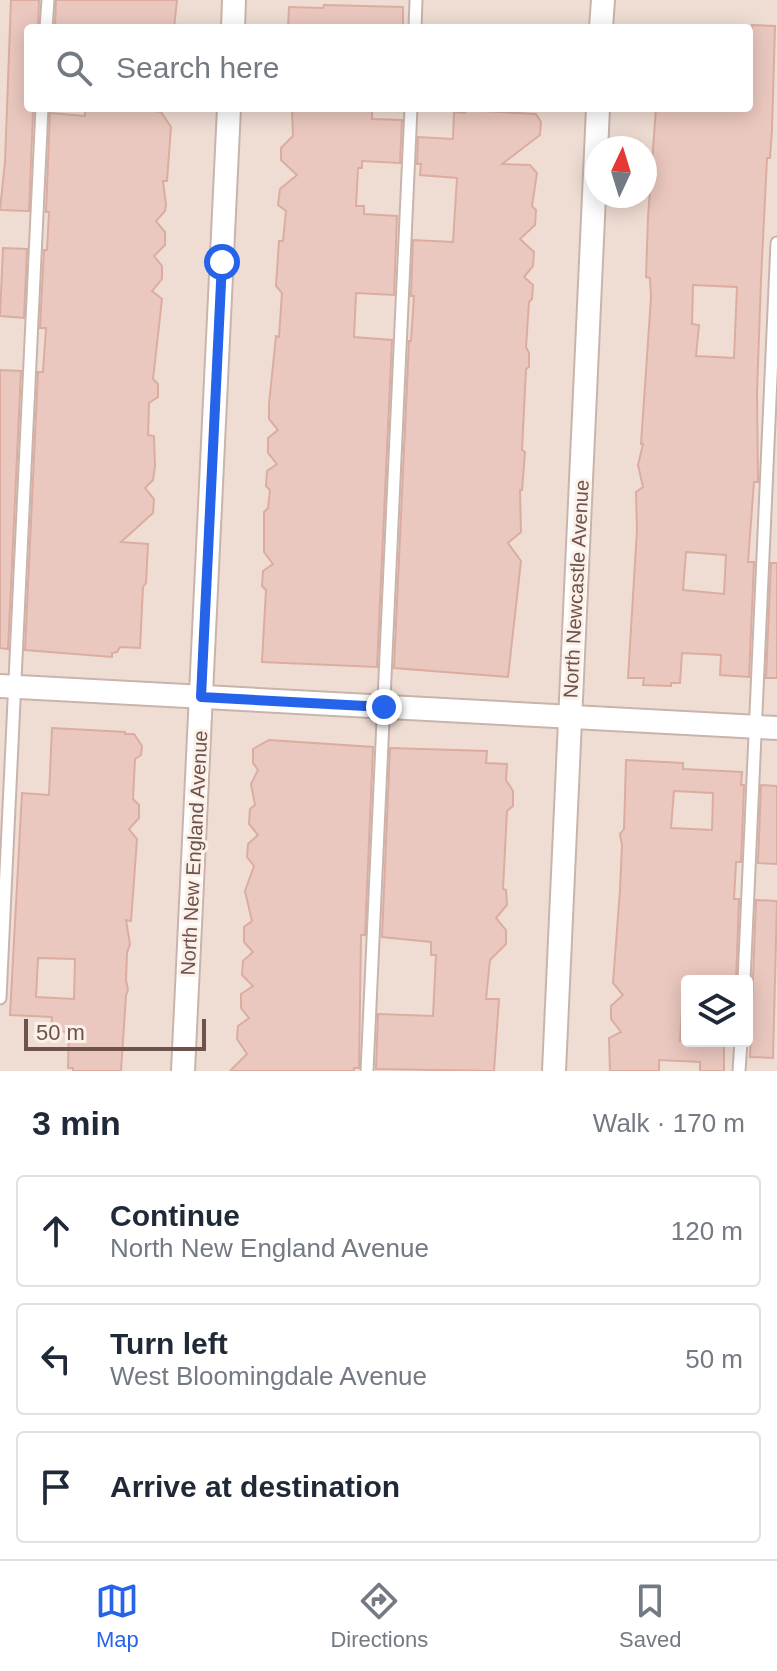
<!DOCTYPE html>
<meta charset="utf-8">
<style>
:root{--surface:#fff;--page:#f2f2f3;--text:#1f2937;--muted:#747a83;--line:#e0e1e3;--accent:#2563eb}
body{margin:0;font-family:Arial,sans-serif;background:var(--page);color:var(--text)}
.controls{position:absolute;right:24px;bottom:24px;display:grid;overflow:hidden;border-radius:8px;box-shadow:0 4px 20px #0003}
.controls button{width:72px;height:72px;display:grid;place-items:center;padding:0;border:0;border-bottom:2px solid var(--line);background:var(--surface);color:var(--text);font:40px sans-serif}
.compass{position:absolute;left:585px;top:136px;width:72px;height:72px;border-radius:50%;background:var(--surface);box-shadow:0 4px 20px #0003;rotate:4deg}
.scale{position:absolute;left:24px;bottom:20px;width:182px;box-sizing:border-box;padding-left:8px;border:4px solid #6e534d;border-top:0;font-size:22px;line-height:28px;white-space:nowrap;color:#6e534d;-webkit-text-stroke:6px #fcf1e9;paint-order:stroke}
.stop{position:absolute;width:24px;height:24px;margin:-18px;border:6px solid #2563eb;border-radius:50%;background:#fff}
.stop.end{background:#2563eb;border-color:#fff;box-shadow:0 2px 8px #0008}
.list{margin:0;padding:0;list-style:none}
h2{display:flex;justify-content:space-between;align-items:center;height:104px;margin:0;padding:0 32px;font-size:34px}
h2 small{font-size:26px;font-weight:400;color:var(--muted)}
.list li{display:grid;grid-template-columns:52px 1fr auto;gap:24px;align-items:center;box-sizing:border-box;height:112px;margin:0 16px 16px;padding:0 16px;border:2px solid var(--line);border-radius:8px}
.list b{display:block;font-size:30px;white-space:nowrap}
.list p{margin:0;font-size:26px;white-space:nowrap;color:var(--muted)}
.list em{font-size:26px;font-style:normal;color:var(--muted)}
.icon{flex:none;width:44px;height:44px;fill:none;stroke:currentColor;stroke-width:2;stroke-linecap:round;stroke-linejoin:round}
.map{position:relative;flex:none;width:777px;height:1071px;overflow:hidden}
.search{position:absolute;background:var(--surface);box-shadow:0 4px 20px #0003;left:24px;right:24px;top:24px;height:88px;display:flex;align-items:center;gap:20px;box-sizing:border-box;padding:0 28px;border-radius:8px;color:var(--muted);font-size:30px}
.sheet{height:488px;background:var(--surface)}
nav{display:flex;justify-content:space-around;align-items:center;box-sizing:border-box;height:112px;border-top:2px solid var(--line);background:var(--surface);font-size:22px;color:var(--muted)}
nav a{display:grid;justify-items:center;gap:4px}
nav .on{color:var(--accent)}
.map>svg:first-child{display:block}
.residential{fill:#efddd3;fill-rule:evenodd}
.building{fill:#ebc8bf;stroke:#dbada1;stroke-width:2;fill-rule:evenodd}
.lines{fill:none;stroke-linecap:round;stroke-linejoin:round}
.service-casing{stroke:#c8b4ac;stroke-width:15}
.minor-casing{stroke:#c8b4ac;stroke-width:26}
.service{stroke:#fff;stroke-width:11}
.minor{stroke:#fff;stroke-width:22}
.route{stroke:#2563eb;stroke-width:10}
.labels{text-anchor:middle;dominant-baseline:central;stroke-width:6;stroke-linejoin:round;paint-order:stroke}
.street-label{font-size:20px;fill:#6e534d;stroke:#fcf1e9}
</style>
<div class="map">
<svg width="777" height="1071" viewBox="0 0 777 1071">
<rect width="100%" height="100%" fill="#f9ede3"/>
<!-- residential -->
<path class="residential" d="M0,0H777V1071H0ZM28,28H749V108H28ZM597,148H645V196H597ZM687,981H747V1041H687Z"/>
<!-- building -->
<g class="building">
<polygon points="11,0 39,0 38,28 28,28 28,108 33,112 29,211 0,210 5,162"/>
<polygon points="56,0 177,0 174,28 55,28"/>
<polygon points="324,5 403,7 403,28 288,28 289,7 323,8"/>
<path d="M752,25L775,26L772,130L770,158H767L761,280L757,392L758,482H754L748,562H754L749,677L720,675L721,655L682,653L680,683H671V686L643,685L644,678H628L637,530L636,492L643,487L638,465L643,444H641L651,298L650,278L646,277L648,217L656,108H749ZM693,285L737,287L734,358L696,356L699,325L692,324ZM686,552L726,555L724,594L683,590Z"/>
<polygon points="129,108 161,112 171,127 167,181 163,181 166,205 165,211 156,221 165,232 165,245 154,256 162,266 162,279 152,291 162,299 153,379 158,384 158,397 149,403 148,435 154,436 155,466 153,480 145,488 154,499 153,513 121,542 148,544 146,583 143,587 140,648 120,647 117,652 112,653 112,657 25,650 38,372 43,372 46,328 40,328 44,250 47,250 49,212 46,212 50,113 85,116 85,109 126,111"/>
<polygon points="292,108 372,108 372,119 402,120 400,163 362,161 362,168 358,168 356,206 364,206 364,214 397,216 394,295 356,293 354,337 392,340 377,667 262,662 266,590 262,586 263,571 273,564 264,552 264,512 268,508 270,490 266,486 267,471 277,464 268,453 268,438 278,430 269,419 269,404 276,336 279,337 282,293 276,286 279,241 283,241 286,211 278,205 280,189 297,175 281,160 281,148 293,136"/>
<polygon points="465,110 536,114 541,122 540,135 502,164 530,165 537,173 532,206 536,210 535,225 520,239 534,252 533,266 524,277 533,285 532,299 529,302 526,347 529,353 529,367 526,369 522,450 525,452 522,490 520,490 521,532 508,543 521,561 508,677 394,668 409,341 411,341 414,296 411,296 413,240 453,242 457,178 420,175 421,164 417,164 418,137 453,139 454,112 465,113"/>
<polygon points="3,248 27,249 24,318 0,316"/>
<polygon points="0,370 21,371 8,649 0,648"/>
<polygon points="771,563 777,563 777,678 766,678"/>
<path d="M52,728L125,732V734H134L142,746L141,755L135,759L133,799L139,805V818L129,829L137,839L131,921L126,920L130,944L127,953L126,980L128,990L126,995L121,1071H73V1068H68L69,1032L51,1031L52,1017L10,1015L22,793L49,795ZM38,958L75,959L74,999L36,997Z"/>
<polygon points="269,740 373,747 365,935 361,935 359,1068 354,1068 354,1071 230,1071 247,1054 237,1039 238,1026 249,1018 241,1008 241,994 253,986 242,975 243,961 253,952 244,942 244,927 252,921 245,891 254,866 247,857 248,844 258,835 249,824 250,809 255,805 251,784 258,770 253,763 253,749"/>
<polygon points="390,748 487,751 486,763 507,764 506,780 513,791 513,806 507,811 503,889 506,890 507,905 496,918 506,930 506,944 490,960 486,999 499,999 494,1071 376,1069 378,1014 433,1016 436,955 431,955 431,942 382,937"/>
<path d="M626,760L683,763V769L742,772L741,785H744L741,862H736L734,899H739L736,981H685L683,994L680,1041H724V1071H700V1062L659,1060V1071H610L609,1038L621,1032L611,1019V1006L623,995L613,983L620,890L622,845L620,834L624,829ZM674,791L713,793L712,830L671,828Z"/>
<polygon points="761,785 777,786 777,864 758,863"/>
<polygon points="756,900 777,901 773,1058 750,1057"/>
</g>
<g class="lines">
<defs>
<g id="service">
<polyline points="46,28 48,0"/>
<polyline points="415,28 416,0"/>
<polyline points="744,981 777,243"/>
<polyline points="0,998 42,108"/>
<polyline points="367,1071 411,108"/>
<polyline points="739,1071 741,1041"/>
</g>
<g id="minor">
<polyline points="233,28 234,0"/>
<polyline points="601,28 603,0"/>
<polyline points="0,686 777,728"/>
<polyline points="183,1071 229,108"/>
<polyline points="554,1071 598,108"/>
</g>
</defs>
<!-- service casing -->
<use href="#service" class="service-casing"/>
<!-- minor casing -->
<use href="#minor" class="minor-casing"/>
<!-- service -->
<use href="#service" class="service"/>
<!-- minor -->
<use href="#minor" class="minor"/>
</g>
<g class="lines">
<!-- route -->
<polyline class="route" points="222,262 201,697 384,707"/>
</g>
<g class="labels">
<!-- street labels -->
<g class="street-label">
<text transform="translate(576 589) rotate(-87)">North Newcastle Avenue</text>
<text transform="translate(194 853) rotate(-87)">North New England Avenue</text>
</g>
</g>
</svg>
<div class="controls">
<button><svg class="icon" aria-label="layers" viewBox="0 0 24 24"><path d="M12 4l9 5-9 5-9-5zM3 14l9 5 9-5"/></svg></button>
</div>
<svg class="compass" viewBox="-18 -18 36 36"><path d="M0-13l5 13h-10z" fill="#e53935"/><path d="M0 13l5-13h-10z" fill="#747a83"/></svg>
<div class="scale">50 m</div>
<div class="stop" style="left:222px;top:262px"></div>
<div class="stop end" style="left:384px;top:707px"></div>
<div class="search"><svg class="icon" aria-label="search" viewBox="0 0 24 24"><circle cx="10" cy="10" r="6"/><path d="M15 15l6 6"/></svg>Search here</div>
</div>
<section class="sheet">
<h2>3 min<small>Walk · 170 m</small></h2>
<ul class="list">
<li><svg class="icon" aria-label="ahead" viewBox="0 0 24 24"><path d="M12 20V5M6 11l6-6 6 6"/></svg><div><b>Continue</b><p>North New England Avenue</p></div><em>120 m</em></li>
<li><svg class="icon" aria-label="left" viewBox="0 0 24 24"><path d="M17 20v-9H6M10 6l-5 5 5 5"/></svg><div><b>Turn left</b><p>West Bloomingdale Avenue</p></div><em>50 m</em></li>
<li><svg class="icon" aria-label="arrive" viewBox="0 0 24 24"><path d="M6 21V4h12l-3 4 3 4H6"/></svg><div><b>Arrive at destination</b></div></li>
</ul>
</section>
<nav>
<a class="on"><svg class="icon" aria-label="map" viewBox="0 0 24 24"><path d="M3 6l6-2 6 2 6-2v14l-6 2-6-2-6 2zM9 4v14M15 6v14"/></svg>Map</a>
<a><svg class="icon" aria-label="directions" viewBox="0 0 24 24"><path d="M12 3l9 9-9 9-9-9zM9 14v-3h6M13 9l2 2-2 2"/></svg>Directions</a>
<a><svg class="icon" aria-label="saved" viewBox="0 0 24 24"><path d="M7 4h10v16l-5-4-5 4z"/></svg>Saved</a>
</nav>
